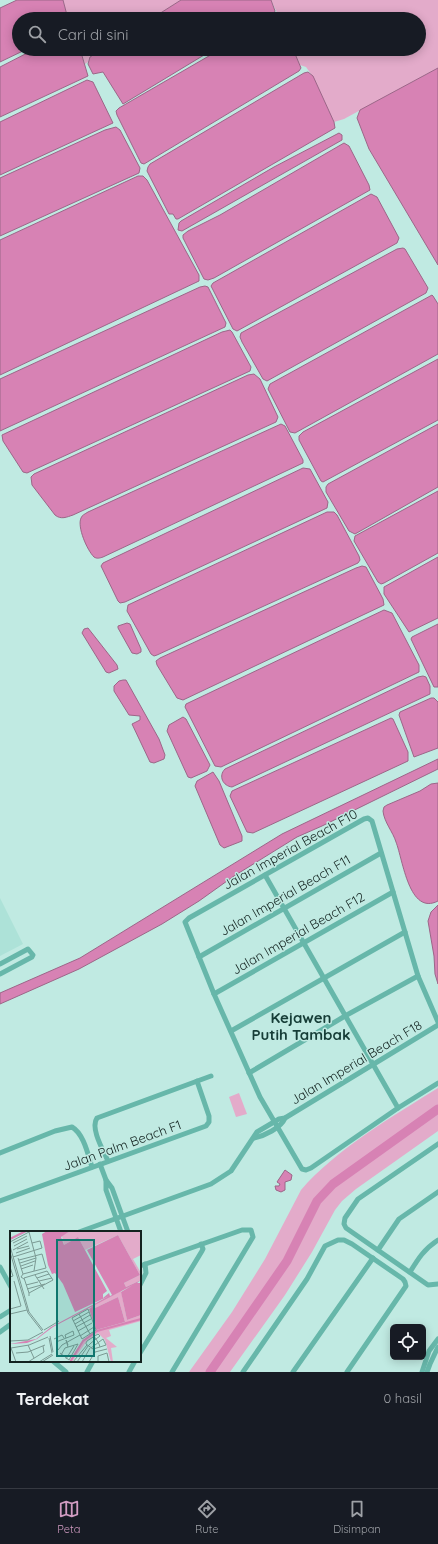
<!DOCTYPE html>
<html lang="id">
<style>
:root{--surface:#171b24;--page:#242831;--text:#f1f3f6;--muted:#9ea1a6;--line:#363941;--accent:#d29cc2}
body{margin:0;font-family:Quicksand,sans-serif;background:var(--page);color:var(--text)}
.controls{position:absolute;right:12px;bottom:12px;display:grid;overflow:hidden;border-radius:6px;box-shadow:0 2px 10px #0003}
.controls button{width:36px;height:36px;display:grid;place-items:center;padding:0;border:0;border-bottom:1px solid var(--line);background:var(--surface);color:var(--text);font:20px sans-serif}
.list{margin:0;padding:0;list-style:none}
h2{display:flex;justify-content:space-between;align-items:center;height:52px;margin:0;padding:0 16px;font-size:17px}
h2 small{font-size:13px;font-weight:400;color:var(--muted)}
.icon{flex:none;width:22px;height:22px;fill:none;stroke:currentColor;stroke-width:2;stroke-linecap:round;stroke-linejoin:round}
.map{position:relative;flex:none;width:438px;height:1372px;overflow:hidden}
.search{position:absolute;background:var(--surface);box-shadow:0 2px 10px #0003;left:12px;right:12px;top:12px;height:44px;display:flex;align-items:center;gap:10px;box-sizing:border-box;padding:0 14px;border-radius:22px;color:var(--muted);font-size:15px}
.sheet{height:116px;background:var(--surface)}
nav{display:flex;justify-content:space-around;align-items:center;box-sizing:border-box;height:56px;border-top:1px solid var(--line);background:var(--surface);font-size:11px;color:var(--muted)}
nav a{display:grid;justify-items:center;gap:2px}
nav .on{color:var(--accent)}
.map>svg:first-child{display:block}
.built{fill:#ade2d8}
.green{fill:#e3abca}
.water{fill:#d782b4;stroke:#9c6688}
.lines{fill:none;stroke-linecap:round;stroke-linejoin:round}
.river{stroke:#d782b4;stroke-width:9}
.minor{stroke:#67b7aa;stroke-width:5}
.labels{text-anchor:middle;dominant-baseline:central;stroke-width:3;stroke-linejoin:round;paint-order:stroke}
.street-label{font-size:13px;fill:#132320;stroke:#c0eae2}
.quarter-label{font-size:15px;font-weight:bold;fill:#163d37;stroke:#c0eae2}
.inset-river{fill:none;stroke:#d782b4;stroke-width:2}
.inset-road{fill:none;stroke:#7b9a94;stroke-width:1}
.view{fill:#0f766e;fill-opacity:0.15;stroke:#0f766e;stroke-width:2}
.inset-edge{fill:none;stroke:#132320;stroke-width:2}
</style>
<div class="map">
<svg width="438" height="1372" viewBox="0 0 438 1372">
<rect width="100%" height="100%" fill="#c0eae2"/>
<!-- built -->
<polygon class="built" points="0,898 23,944 0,956"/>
<!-- green -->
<g class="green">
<polygon points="63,0 181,0 151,19 68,19"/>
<polygon points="271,0 438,0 438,68 344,119 334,122 311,74 306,67 300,65 293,49 419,49 419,19 280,19"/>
<polygon points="80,49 103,49 90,57 88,62 85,64"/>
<path d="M438,1088V1131L356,1189L342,1201L335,1210L312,1252L285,1295L230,1372H189L232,1312L265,1259L301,1190C335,1150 393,1116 438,1088Z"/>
<polygon points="239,1093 247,1114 236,1117 229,1097"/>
</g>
<!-- water -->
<g class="water">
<polygon points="17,0 63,0 68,19 19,19 19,49 27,49 0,62 0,8"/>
<polygon points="181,0 271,0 275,11 273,15 265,19 151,19"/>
<polygon points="35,49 80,49 88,76 0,117 0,67"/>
<polygon points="103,49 214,49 123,104 103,72 93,74 88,64 90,57"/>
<polygon points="221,49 293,49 301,68 299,71 144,164 141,163 117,115 116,111 119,108"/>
<polygon points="438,68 438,265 369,149 357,118 360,110"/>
<polygon points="308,72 313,76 334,122 335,128 178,219 176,219 173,214 169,214 147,171 148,167 150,164 304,73"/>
<polygon points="87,80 93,82 113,123 0,175 0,122"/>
<polygon points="116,127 120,130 140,168 139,173 0,236 0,178 105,130"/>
<polygon points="339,133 342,135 342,140 182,231 178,230 179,223 181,221 274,167"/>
<polygon points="344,143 349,146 369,185 370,190 214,278 208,280 204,279 183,238 183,235 188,231 220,215"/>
<polygon points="138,176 143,176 147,180 199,275 199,281 0,375 0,240"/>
<polygon points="371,194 377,197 399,238 397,243 237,331 233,329 211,286 213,283"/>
<polygon points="403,248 405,249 428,288 426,293 267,381 263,379 242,342 240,337 241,333 397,249"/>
<polygon points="205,286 208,287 226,323 225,327 0,431 0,379 200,287"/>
<polygon points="432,295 433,296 438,304 438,354 295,433 290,432 268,389 270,384"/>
<polygon points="230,330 232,332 251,367 250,371 27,473 23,472 3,441 2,435 222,332"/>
<polygon points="438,359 438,420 323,482 321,481 299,440 299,436 303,432"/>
<path d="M254,374L260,379L278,417L276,422L73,515C67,517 61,520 55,515L32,485L31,477L34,474L248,375Z"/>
<path d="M281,424L285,426L303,460V463L103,557C100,558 97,559 94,557C87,550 77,527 81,518C82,515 85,514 88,512Z"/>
<polygon points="438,424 438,487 355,534 349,531 326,492 326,487 328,484"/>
<polygon points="303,468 310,469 328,502 327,508 125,602 120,603 118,601 101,566 103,563"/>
<polygon points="438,491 438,553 384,583 381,584 378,582 354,541 355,536"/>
<polygon points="327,512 334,512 337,515 359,556 360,560 358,563 157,655 154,656 151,654 127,611 128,605"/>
<polygon points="438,557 438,618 409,632 384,594 384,587"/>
<polygon points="362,566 366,567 383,599 384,605 183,700 177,698 157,665 156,661 160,658 356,568"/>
<polygon points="384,610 392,613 419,665 419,672 221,767 215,766 185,707 186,704"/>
<polygon points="127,623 130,624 141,649 141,652 137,654 132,653 118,628 118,626"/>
<polygon points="438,624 438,687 434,687 411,639 412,637"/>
<polygon points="88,628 117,665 118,669 109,673 106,672 82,633 84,629"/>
<path d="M423,676L426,677L430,686V694L232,787C223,786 218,776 225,769L418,677Z"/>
<polygon points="123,680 126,680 159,739 165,755 164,759 154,763 150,762 132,724 140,720 140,716 129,715 114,691 114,686 119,681"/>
<polygon points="431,698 434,698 438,702 438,748 414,757 399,715 400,712"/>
<polygon points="183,717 186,719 210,765 207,771 191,778 188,777 167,731 169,725"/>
<polygon points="391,718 393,719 408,752 408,761 253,833 247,832 230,796 232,791"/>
<polygon points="438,759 438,769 322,826 297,837 234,876 199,901 162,924 79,969 0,1004 0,993 80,958 282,834"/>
<polygon points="213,772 219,781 242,836 242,841 224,848 220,845 195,786 197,781"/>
<path d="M438,783V901C409,916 403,860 396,842C393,832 384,822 383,811L384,807L387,805L420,791L431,784Z"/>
<polygon points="438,905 438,984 435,974 434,956 428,921 431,912"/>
<polygon points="285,1170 292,1175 291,1180 285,1182 285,1190 281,1192 276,1190 275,1186 279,1186 280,1184 277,1182"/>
</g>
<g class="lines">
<!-- river -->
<polyline class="river" points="210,1372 287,1261 317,1201 333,1184 438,1109"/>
<!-- minor -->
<g class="minor">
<polyline points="265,875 398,1108"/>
<polyline points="199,957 381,853"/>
<polyline points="0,964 28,949 33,955 32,957 0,974"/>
<polyline points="214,994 393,892"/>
<polyline points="438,1022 418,976 372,821 368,818 364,819 189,918 185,922 214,994 260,1097 302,1169 306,1170 311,1168 398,1108 438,1083"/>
<polyline points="231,1031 405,932"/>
<polyline points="249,1073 345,1016 418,976"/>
<path d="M254,1138C264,1136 281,1128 285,1118"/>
<polyline points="438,1144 358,1199 345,1218 344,1224 346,1228 428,1285 438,1284"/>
<path d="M0,1153L55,1131L72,1127C84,1134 88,1155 92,1167"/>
<path d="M108,1161C103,1150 90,1128 97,1118L211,1076"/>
<polyline points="100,1164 106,1180"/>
<polyline points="0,1201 206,1126 209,1122 209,1116 197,1081"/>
<polyline points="79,1232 211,1184 231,1171 257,1132 279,1119 285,1118 438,1025"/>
<polyline points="121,1232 106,1190 106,1180 112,1188 128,1232"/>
<polyline points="378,1250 399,1219 438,1192"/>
<polyline points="140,1266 242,1230 251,1230 253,1237 172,1372"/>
<polyline points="0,1267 11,1287"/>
<path d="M410,1272C418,1259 424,1249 438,1240"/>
<polyline points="140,1285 146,1273 145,1264"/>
<polyline points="0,1317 11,1310"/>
<polyline points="0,1332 11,1324"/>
<polyline points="140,1353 202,1251 203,1249 201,1244"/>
<polyline points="53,1361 66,1372"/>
<polyline points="87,1372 93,1361"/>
<polyline points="129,1372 135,1361"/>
<polyline points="243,1372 307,1279 325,1246 338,1240 344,1240 352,1244 403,1279 405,1282 406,1286 347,1372"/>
<polyline points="293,1372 373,1258"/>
<polyline points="422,1372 429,1351 438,1339"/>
<polyline points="427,1372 430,1364 438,1347"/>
</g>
</g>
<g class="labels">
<!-- street labels -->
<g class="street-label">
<text transform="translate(290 849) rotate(-29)">Jalan Imperial Beach F10</text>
<text transform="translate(285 895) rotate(-30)">Jalan Imperial Beach F11</text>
<text transform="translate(298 933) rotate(-30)">Jalan Imperial Beach F12</text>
<text transform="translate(356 1062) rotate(-31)">Jalan Imperial Beach F18</text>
<text transform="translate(122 1145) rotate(-20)">Jalan Palm Beach F1</text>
</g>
<!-- quarter labels -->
<g class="quarter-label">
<text x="301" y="1017">Kejawen<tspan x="301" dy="17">Putih Tambak</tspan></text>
</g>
</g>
<!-- overview -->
<g transform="translate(10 1231)">
<rect width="131" height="131" fill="#c0eae2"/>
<path d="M60,0H131V24L123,28L131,42V49L116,56L114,52L130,44L108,4L75,19L68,6L54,14L52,5ZM111,60L117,89L131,84V90L99,99L101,105L96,107L107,116L101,117L103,131H101L95,109L88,102L76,111L62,131H59L73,109L86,99L115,91L108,66L85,77L84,74Z" fill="#e3abca"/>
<path d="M37,0H60L51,6L54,14L68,6L97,60L93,63V67L99,62L100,65L102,64L77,19L108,4L130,44L114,52L116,56L131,49L127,52H131V84L117,89L111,61L123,54L43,96L27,108L17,112L0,113L26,108L41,96L99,65L65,81L53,53L45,42L42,43L38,34L32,3ZM108,66L115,91L86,99L79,78L83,75L85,77Z" fill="#d782b4"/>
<path class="inset-river" d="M0,8L16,0M60,131L73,110L87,100L131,88"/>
<path class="inset-road" d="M0,11L19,1L26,27L24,40M3,12L17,5M0,15L19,81L33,99M4,15L17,8M7,18L19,15M3,19L18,11M0,21L18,82L32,100M6,22L20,17M3,26L32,17L30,10L22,12M8,27L13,43L11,46L14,48M9,29L32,23L36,37L13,43M10,32L26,27M11,35L25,30M0,36L3,45L0,46M11,38L23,34M25,44L34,58M27,47L39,43M29,50L42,47M16,54L28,51M17,58L35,53M19,62L43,49L37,40L14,47L19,62V65M0,78L11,75L4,50M78,78L86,99L72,108L62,87ZM0,83L17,79M69,83L80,103M63,90L79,81M65,93L80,84M66,96L81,88M34,99L49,90M68,100L82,92M40,105L43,121M70,105L84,96M39,107L42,122M56,107L55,104L63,100M44,108L52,104L54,107M0,110L18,109L33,101M46,111L64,104L63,100M18,114L24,127M58,114L56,109L58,116M78,115L81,112L86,108L90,105L88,103L77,110L76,112V113L83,118L90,116L89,113L86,108L84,105M1,117L19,114L38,106M1,117L6,131M81,117L93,108L96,114L90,116M48,119L52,114L70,104M6,122L18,121L35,114M50,122L59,129L68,113M51,124L55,117L68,113M56,128L64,115M18,131L34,121L33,115M29,131L42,123M32,131L43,124M63,131L77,114M67,131L78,115M72,131L80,117M79,131L85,121L97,118M88,131V125L97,122L99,131"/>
<path class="view" d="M47,9H84V125H47Z"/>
<rect width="131" height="131" class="inset-edge"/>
</g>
</svg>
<div class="controls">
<button><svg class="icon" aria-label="locate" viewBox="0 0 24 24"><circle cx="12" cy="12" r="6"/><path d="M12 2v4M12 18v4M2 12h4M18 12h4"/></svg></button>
</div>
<div class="search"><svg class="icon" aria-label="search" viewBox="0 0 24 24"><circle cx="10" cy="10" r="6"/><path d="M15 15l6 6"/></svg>Cari di sini</div>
</div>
<section class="sheet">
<h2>Terdekat<small>0 hasil</small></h2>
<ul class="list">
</ul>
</section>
<nav>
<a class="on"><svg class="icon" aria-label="map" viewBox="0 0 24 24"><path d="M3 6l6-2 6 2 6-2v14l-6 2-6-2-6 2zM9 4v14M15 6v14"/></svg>Peta</a>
<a><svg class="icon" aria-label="directions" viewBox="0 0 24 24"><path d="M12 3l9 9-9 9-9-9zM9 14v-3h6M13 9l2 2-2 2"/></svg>Rute</a>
<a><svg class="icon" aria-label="saved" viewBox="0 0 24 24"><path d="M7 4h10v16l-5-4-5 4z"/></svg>Disimpan</a>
</nav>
